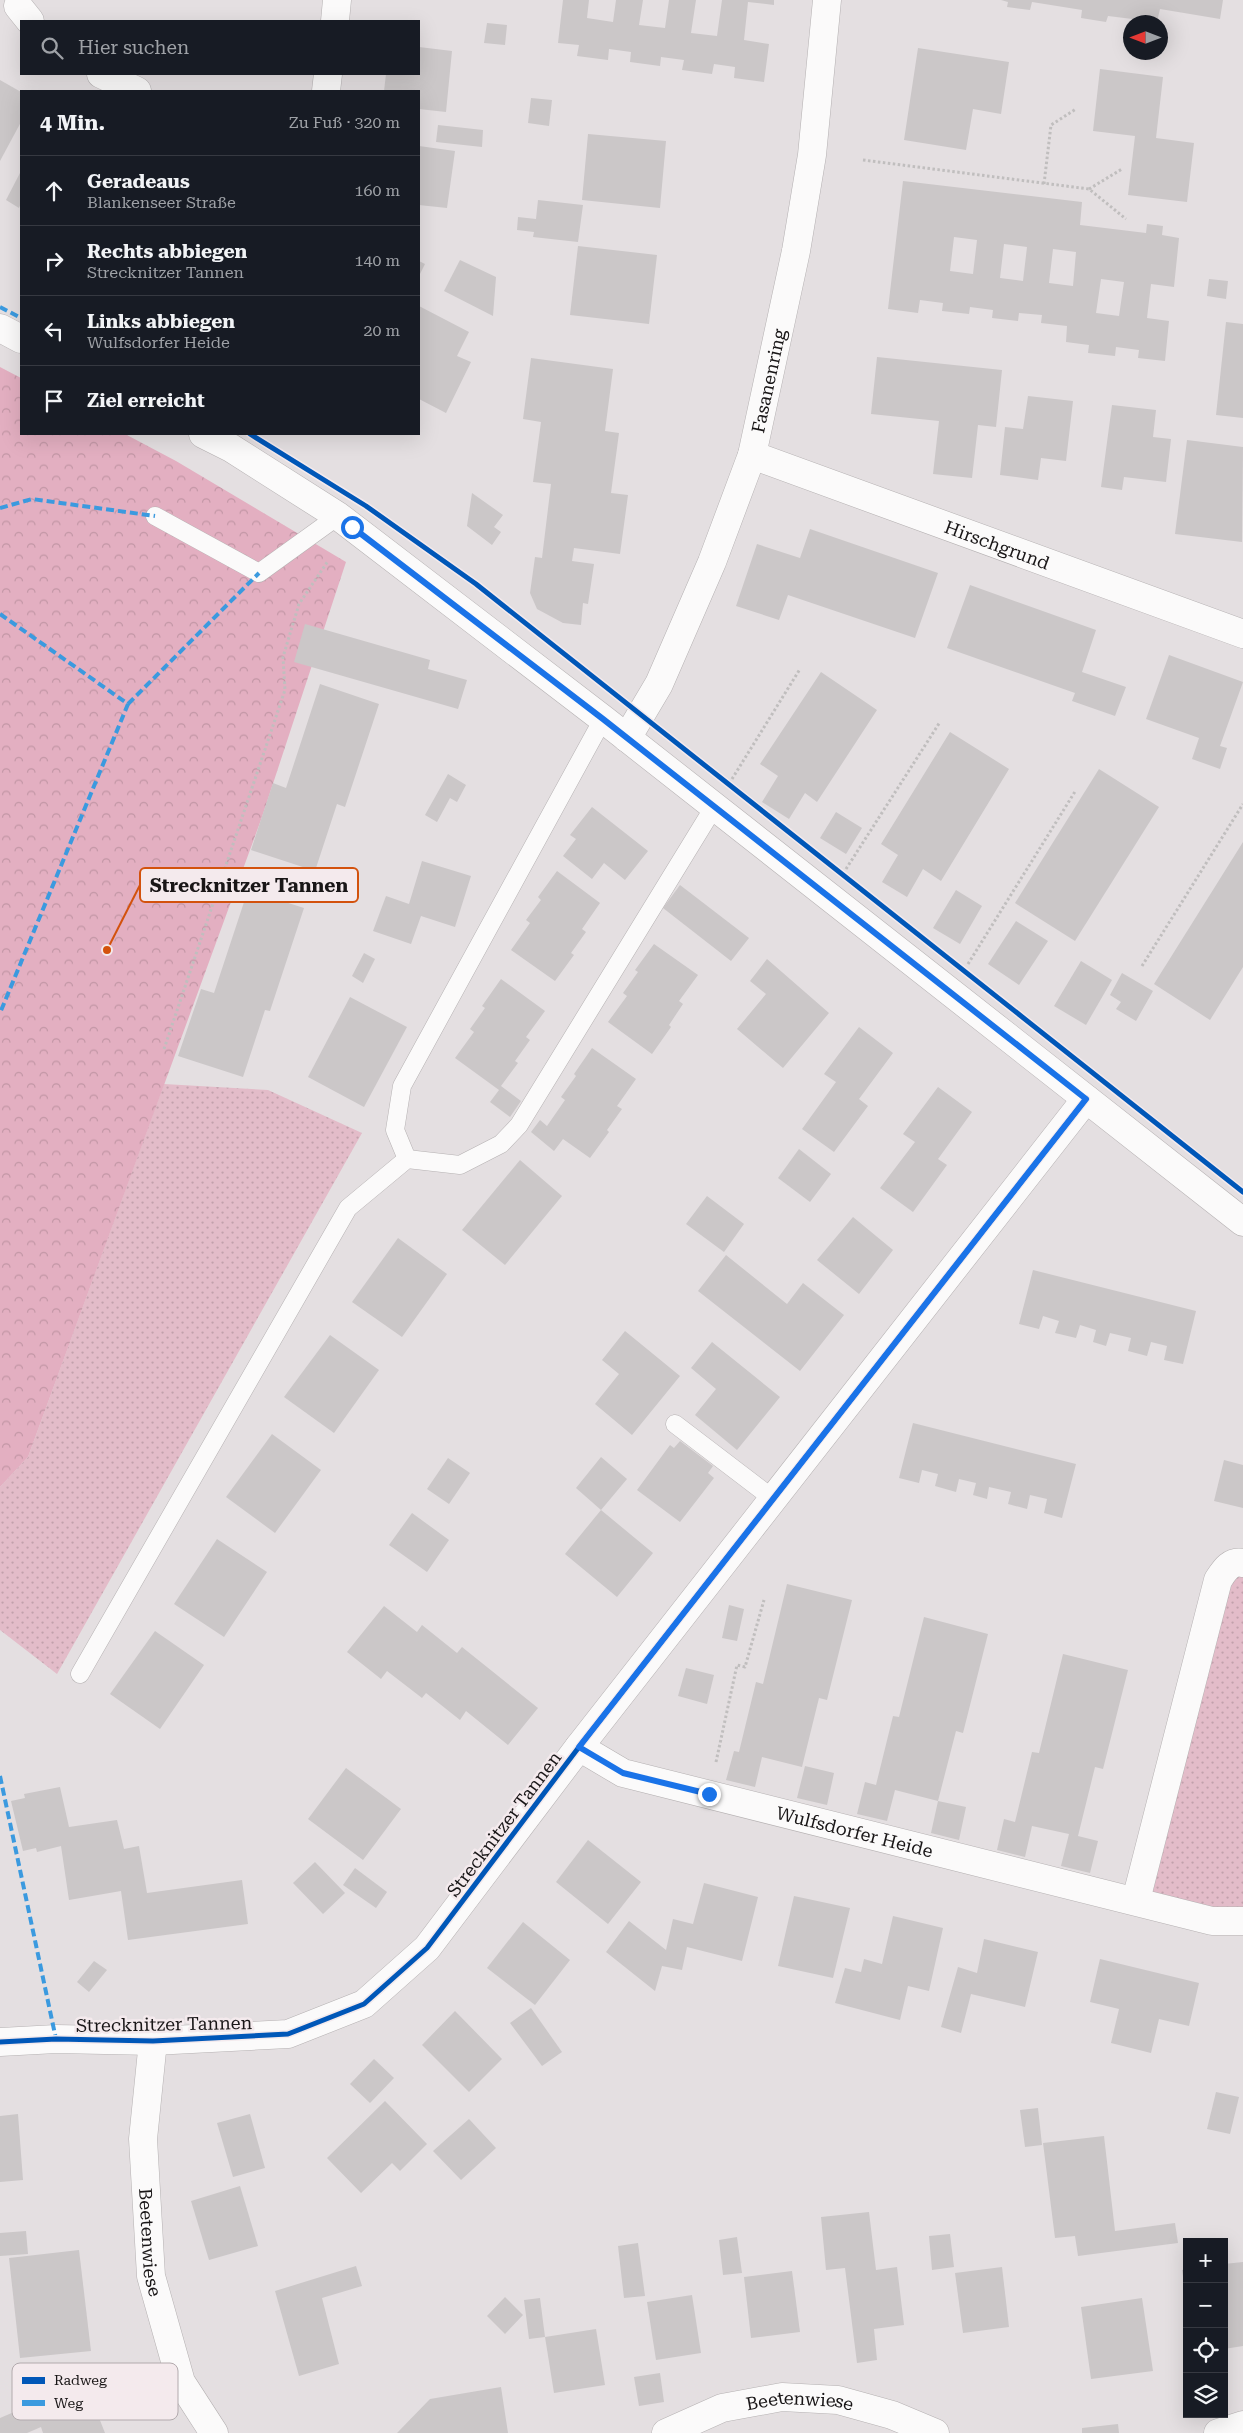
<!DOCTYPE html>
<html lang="de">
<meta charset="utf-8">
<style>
:root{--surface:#171b24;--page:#242831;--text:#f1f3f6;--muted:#9ea1a6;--line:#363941}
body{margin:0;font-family:"Roboto Serif",serif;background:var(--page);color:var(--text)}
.controls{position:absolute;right:15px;bottom:15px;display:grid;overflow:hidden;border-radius:0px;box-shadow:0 5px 20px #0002}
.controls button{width:45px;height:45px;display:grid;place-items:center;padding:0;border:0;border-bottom:1px solid var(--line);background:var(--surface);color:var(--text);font:25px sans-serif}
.compass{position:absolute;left:1123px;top:15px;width:45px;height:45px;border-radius:50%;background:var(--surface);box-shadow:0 5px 20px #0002;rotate:270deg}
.stop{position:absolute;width:15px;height:15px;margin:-11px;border:4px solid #1a73e8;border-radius:50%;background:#fff}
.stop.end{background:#1a73e8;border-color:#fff;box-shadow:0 1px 5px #0008}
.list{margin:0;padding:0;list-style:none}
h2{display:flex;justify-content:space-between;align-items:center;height:65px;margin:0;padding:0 20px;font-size:21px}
h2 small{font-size:16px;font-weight:400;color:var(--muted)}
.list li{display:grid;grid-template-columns:32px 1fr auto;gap:15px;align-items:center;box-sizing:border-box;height:70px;padding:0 20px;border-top:1px solid var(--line)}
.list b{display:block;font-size:19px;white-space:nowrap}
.list p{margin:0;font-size:16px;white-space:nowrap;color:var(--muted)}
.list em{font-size:16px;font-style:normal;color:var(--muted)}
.icon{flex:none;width:28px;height:28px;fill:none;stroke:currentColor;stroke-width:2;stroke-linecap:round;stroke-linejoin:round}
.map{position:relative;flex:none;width:1243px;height:2433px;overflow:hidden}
.search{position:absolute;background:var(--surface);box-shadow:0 5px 20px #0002;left:20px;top:20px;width:400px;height:55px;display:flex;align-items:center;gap:12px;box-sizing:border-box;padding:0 18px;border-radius:0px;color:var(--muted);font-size:19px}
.panel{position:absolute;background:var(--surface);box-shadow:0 5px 20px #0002;left:20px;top:90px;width:400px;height:345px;border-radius:0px}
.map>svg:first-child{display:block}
.grass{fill:url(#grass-dots)}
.forest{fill:url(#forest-crowns)}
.building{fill:#cbc7c8;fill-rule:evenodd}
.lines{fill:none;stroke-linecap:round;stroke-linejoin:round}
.lane-casing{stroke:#b5b1b2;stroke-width:19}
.street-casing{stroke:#b5b1b2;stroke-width:29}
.secondary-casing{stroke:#b5b1b2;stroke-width:29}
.path{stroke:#c0bebe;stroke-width:3;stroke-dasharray:2.5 2.5;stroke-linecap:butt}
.lane{stroke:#fbfafa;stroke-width:18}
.street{stroke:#fbfafa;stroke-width:28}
.secondary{stroke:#fbfafa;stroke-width:28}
.quiet{stroke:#3b9adf;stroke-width:4;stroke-dasharray:8 4;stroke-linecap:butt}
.cycleway-casing{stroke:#f4eaed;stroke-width:8}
.cycleway{stroke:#0057b8;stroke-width:5}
.route{stroke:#1a73e8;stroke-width:6}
.labels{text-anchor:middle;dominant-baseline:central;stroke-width:5;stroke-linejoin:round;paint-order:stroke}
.street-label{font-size:18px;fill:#191617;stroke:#f4eaed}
.key{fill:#f4eaed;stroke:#b2aaad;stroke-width:1}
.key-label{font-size:14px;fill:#191617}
.leader{fill:none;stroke:#d3520d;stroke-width:2}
.callout-dot{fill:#d3520d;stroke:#f4eaed;stroke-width:2}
.callout{fill:#f4eaed;stroke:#d3520d;stroke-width:2}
.callout-label{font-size:19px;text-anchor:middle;font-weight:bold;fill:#191617}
</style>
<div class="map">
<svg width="1243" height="2433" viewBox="0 0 1243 2433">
<defs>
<pattern id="grass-dots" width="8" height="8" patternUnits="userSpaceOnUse" patternTransform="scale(1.25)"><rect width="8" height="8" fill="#e3bcc9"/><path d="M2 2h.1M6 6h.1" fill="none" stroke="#c2a1ac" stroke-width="1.8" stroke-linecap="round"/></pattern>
<pattern id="forest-crowns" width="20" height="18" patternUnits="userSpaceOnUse" patternTransform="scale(1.25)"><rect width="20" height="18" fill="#e3afc1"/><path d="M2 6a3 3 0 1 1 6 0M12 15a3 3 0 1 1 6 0" fill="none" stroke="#c296a5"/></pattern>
</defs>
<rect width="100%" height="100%" fill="#e4dfe1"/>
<!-- grass -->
<g class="grass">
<polygon points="164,1084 268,1090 362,1133 57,1674 0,1630 0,1487 28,1457"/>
<polygon points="1243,1563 1243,1921 1136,1900 1218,1580"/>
</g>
<!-- forest -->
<polygon class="forest" points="0,367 21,378 21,434 125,434 176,461 346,562 262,817 28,1457 0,1487"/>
<!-- building -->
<g class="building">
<polygon points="563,0 589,0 587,18 613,22 616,0 643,0 639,25 665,28 669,0 696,0 691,33 717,36 722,0 774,0 774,5 748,2 744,40 769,44 764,82 734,78 735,67 714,64 712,74 682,70 684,60 661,57 660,66 630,62 631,52 609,49 608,60 577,56 579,45 558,43"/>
<polygon points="1001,0 1223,0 1220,19 1160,9 1157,22 1108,16 1106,22 1081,18 1082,10 1032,2 1030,10 1007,7 1008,2"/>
<polygon points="487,23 507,25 505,45 484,43"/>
<polygon points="419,47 452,51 446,112 419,109 419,91 384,91 386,74 419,74"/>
<polygon points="918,48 1009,62 1001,114 973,109 966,150 904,140"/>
<polygon points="1100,69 1163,77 1156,138 1194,143 1187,202 1128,195 1135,136 1093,131"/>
<polygon points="0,80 21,92 21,122 0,161"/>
<polygon points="531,98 552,100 549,126 528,123"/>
<polygon points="438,125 483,130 482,147 436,142"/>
<polygon points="588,134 666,141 660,208 582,200"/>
<polygon points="419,146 455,151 447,208 419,205"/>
<polygon points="21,171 21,203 19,208 6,200"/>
<path d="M903,181L1082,202L1080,225L1146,233L1147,224L1163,226L1162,235L1179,238L1174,287L1151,284L1147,318L1169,321L1165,361L1138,358L1139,350L1116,347L1115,356L1088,353L1089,345L1066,342L1067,326L1041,323L1042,315L1019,313L1018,321L992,318L993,310L970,307L969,314L942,311L943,303L920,300L918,313L888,309ZM954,237L977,240L973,274L950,271ZM1004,244L1027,247L1023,281L1000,278ZM1053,249L1076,252L1073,286L1049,283ZM1101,279L1124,282L1119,316L1096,313Z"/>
<polygon points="538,200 583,205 578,242 533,237 534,232 517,230 518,217 536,219"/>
<polygon points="578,246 657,255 649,324 570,315"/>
<polygon points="460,260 496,277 493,316 444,291"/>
<polygon points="419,261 425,264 419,276"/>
<polygon points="1209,279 1228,281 1226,299 1207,296"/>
<polygon points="419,306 469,332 457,356 471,362 446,413 419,399"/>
<polygon points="1226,322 1243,324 1243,418 1216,415"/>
<polygon points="877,357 1002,370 996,427 978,425 972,478 933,474 939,421 871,414"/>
<polygon points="531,358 613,369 605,431 619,433 611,493 628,495 620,554 574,548 572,561 594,564 588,604 583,603 581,625 563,623 537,609 530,593 535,557 542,558 551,484 533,482 541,422 523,419"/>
<polygon points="1028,396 1073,401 1066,461 1041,458 1038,480 1000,475 1005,427 1023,429"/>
<polygon points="1112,405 1156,410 1153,437 1171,439 1166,482 1124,477 1122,490 1101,487"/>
<polygon points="1187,440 1243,447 1242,542 1175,534"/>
<polygon points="472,493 503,515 494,527 501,532 492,545 467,526"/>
<polygon points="810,529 938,573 915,638 788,595 779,620 736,606 757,544 800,558"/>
<polygon points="970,585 1096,630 1082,672 1126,687 1115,716 1072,701 1075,693 947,648"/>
<polygon points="305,624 430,660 428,669 467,680 458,709 294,662"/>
<polygon points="1169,655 1243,682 1220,746 1227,748 1220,769 1192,759 1199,738 1146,719"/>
<polygon points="821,672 877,710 817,802 805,793 789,819 762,802 778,776 760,764"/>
<polygon points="320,684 379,704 345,807 337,804 315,871 251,850 273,783 286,788"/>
<polygon points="950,732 1009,769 941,881 923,869 907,897 882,882 898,855 881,844"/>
<polygon points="1099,769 1159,807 1075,941 1015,903"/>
<polygon points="448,774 466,785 457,802 450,798 437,822 425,815"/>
<polygon points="592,807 648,851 625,880 604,863 592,879 563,856 576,839 570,835"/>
<polygon points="836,812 862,828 846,854 820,838"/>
<polygon points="1243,842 1243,967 1210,1020 1154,984"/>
<polygon points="422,861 471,876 455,927 421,916 411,944 373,931 386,896 409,904"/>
<polygon points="557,871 600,903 582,929 586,932 571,953 574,955 555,981 511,950 530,923 526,920 541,900 538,897"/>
<polygon points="680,885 749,938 731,961 663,908"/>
<polygon points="248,890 304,908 270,1011 265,1010 243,1077 178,1056 201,989 214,993"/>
<polygon points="956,890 982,906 960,944 933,928"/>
<polygon points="1016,921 1048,941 1019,985 988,964"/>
<polygon points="654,944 698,975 679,1001 683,1004 669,1025 671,1027 652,1054 608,1022 627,996 623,993 638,972 635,970"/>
<polygon points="364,953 375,959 363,983 352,976"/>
<polygon points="767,959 829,1013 783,1068 737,1029 766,994 750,981"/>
<polygon points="1081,961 1112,980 1086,1025 1054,1006"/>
<polygon points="1122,973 1153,991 1136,1021 1116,1009 1121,1002 1110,995"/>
<polygon points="501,979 545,1011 526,1037 530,1040 515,1061 518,1063 501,1086 521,1101 510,1117 490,1102 499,1090 455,1058 474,1032 470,1029 485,1008 482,1006"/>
<polygon points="350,997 407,1027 364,1107 308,1077"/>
<polygon points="859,1027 893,1053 859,1099 868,1106 834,1152 802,1129 836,1082 824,1074"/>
<polygon points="592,1048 636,1079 617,1106 622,1109 607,1130 609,1132 590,1158 563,1139 554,1151 531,1132 540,1120 547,1126 565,1100 561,1097 576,1076 574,1074"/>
<polygon points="938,1087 972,1112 938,1159 947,1165 913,1212 880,1188 915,1142 903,1134"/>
<polygon points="799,1149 831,1174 810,1202 778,1178"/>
<polygon points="520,1160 562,1196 505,1265 462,1230"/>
<polygon points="707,1196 744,1224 724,1252 686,1224"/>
<polygon points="853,1217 893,1250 859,1294 817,1260"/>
<polygon points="398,1238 447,1274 402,1337 352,1302"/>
<polygon points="726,1255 787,1304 803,1283 844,1315 800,1371 698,1291"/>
<polygon points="1033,1270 1196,1311 1183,1364 1164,1360 1167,1346 1151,1342 1147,1356 1128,1351 1131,1338 1110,1333 1106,1346 1093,1342 1096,1330 1080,1325 1076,1338 1055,1333 1059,1321 1043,1316 1039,1329 1019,1324"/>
<polygon points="625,1331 680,1376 632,1435 595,1404 619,1374 602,1360"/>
<polygon points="330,1335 379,1370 334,1433 284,1397"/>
<polygon points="712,1342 780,1397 737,1450 695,1415 716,1389 691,1368"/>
<polygon points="913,1423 1076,1464 1062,1518 1044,1513 1047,1499 1030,1495 1027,1509 1008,1504 1011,1492 989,1487 987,1499 973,1495 976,1483 959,1479 956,1492 935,1486 938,1474 922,1470 919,1483 899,1478"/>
<polygon points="272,1434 321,1470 275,1533 226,1497"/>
<polygon points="680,1441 713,1466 708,1473 714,1478 680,1522 637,1490 670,1445 674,1448"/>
<polygon points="601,1457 627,1479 601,1510 576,1488"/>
<polygon points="448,1458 470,1473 449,1504 427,1489"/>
<polygon points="1224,1460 1243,1465 1243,1508 1214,1501"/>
<polygon points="601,1510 653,1553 617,1597 565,1554"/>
<polygon points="412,1513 449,1540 427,1572 389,1545"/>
<polygon points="217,1539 267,1572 224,1637 174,1604"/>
<polygon points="787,1584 852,1600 827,1700 819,1698 802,1767 762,1757 755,1787 726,1780 734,1751 739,1752 756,1682 763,1684"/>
<polygon points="729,1605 744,1609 737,1641 722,1638"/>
<polygon points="384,1606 417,1632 422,1625 457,1653 462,1647 538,1708 508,1745 466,1711 460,1720 426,1693 422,1698 387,1671 381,1679 347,1652"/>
<polygon points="924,1617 988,1634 963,1733 956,1731 938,1801 966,1807 959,1840 931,1833 938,1801 895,1790 887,1821 857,1814 865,1782 876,1785 893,1716 899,1717"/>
<polygon points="155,1631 204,1665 160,1729 110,1694"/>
<polygon points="1063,1654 1128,1670 1103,1769 1095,1767 1078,1836 1098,1841 1090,1873 1061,1866 1069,1834 1032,1826 1025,1857 997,1850 1004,1819 1015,1822 1032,1752 1039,1753"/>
<polygon points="686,1668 714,1675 707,1704 678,1696"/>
<polygon points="805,1766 834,1773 827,1805 797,1798"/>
<polygon points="346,1768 401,1809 363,1860 308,1819"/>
<polygon points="60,1787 69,1827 117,1820 124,1849 139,1846 147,1893 242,1880 248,1924 128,1940 121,1891 69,1900 61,1846 37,1852 36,1848 23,1851 11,1801 25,1798 24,1794"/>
<polygon points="588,1840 641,1882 608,1924 556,1882"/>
<polygon points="315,1862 345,1893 323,1914 293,1883"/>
<polygon points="355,1868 387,1892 376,1908 343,1885"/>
<polygon points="704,1883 758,1897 742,1961 687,1947 682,1970 662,1966 655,1991 606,1952 629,1921 666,1950 673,1919 693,1924"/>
<polygon points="794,1896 850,1908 833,1978 778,1966"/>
<polygon points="893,1916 943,1928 929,1991 908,1986 900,2020 835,2003 845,1968 861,1972 864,1959 882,1964"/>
<polygon points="523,1922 570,1960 535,2005 487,1968"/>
<polygon points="984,1939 1038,1952 1025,2007 971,1994 961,2033 941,2027 958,1967 977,1973"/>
<polygon points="1100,1959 1199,1983 1189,2026 1159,2019 1151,2053 1111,2043 1119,2009 1090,2002"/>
<polygon points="94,1961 107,1970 89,1992 77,1982"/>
<polygon points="531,2008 562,2052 542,2066 510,2023"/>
<polygon points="455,2011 502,2059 469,2092 422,2045"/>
<polygon points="374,2059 394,2078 370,2103 350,2084"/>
<polygon points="1216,2092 1239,2097 1230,2134 1207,2129"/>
<polygon points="385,2101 427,2144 400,2171 392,2163 361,2193 327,2158"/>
<polygon points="1038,2108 1042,2145 1025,2147 1020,2110"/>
<polygon points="18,2114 23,2180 0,2182 0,2116"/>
<polygon points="250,2114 265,2168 233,2177 217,2123"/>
<polygon points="469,2119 496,2148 461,2180 433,2151"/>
<polygon points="1104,2136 1115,2231 1175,2223 1178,2243 1078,2256 1075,2236 1055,2238 1043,2143"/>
<polygon points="240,2186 258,2246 209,2260 191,2201"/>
<polygon points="869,2212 876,2270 897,2267 904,2325 874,2329 877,2360 857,2363 845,2268 826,2270 821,2217"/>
<polygon points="26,2231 28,2254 0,2256 0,2233"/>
<polygon points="950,2234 954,2267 932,2270 929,2236"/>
<polygon points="737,2237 742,2273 723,2275 719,2240"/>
<polygon points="638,2243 645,2296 624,2298 618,2246"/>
<polygon points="79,2250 91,2351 20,2358 9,2258"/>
<polygon points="1243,2262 1243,2346 1224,2349 1224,2264"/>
<polygon points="356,2266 362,2286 322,2298 339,2364 299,2376 275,2291"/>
<polygon points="1002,2267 1009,2327 963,2333 955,2273"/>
<polygon points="1187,2269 1187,2297 1186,2297 1182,2270"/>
<polygon points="792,2271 800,2332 751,2338 744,2277"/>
<polygon points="692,2295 701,2353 656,2360 647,2302"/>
<polygon points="505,2297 523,2315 505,2334 487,2316"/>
<polygon points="540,2298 545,2337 529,2339 524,2300"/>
<polygon points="1142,2298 1153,2371 1091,2379 1081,2307"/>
<polygon points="596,2329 605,2385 554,2393 545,2337"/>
<polygon points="660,2373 664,2402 639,2406 634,2377"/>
<polygon points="501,2387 508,2433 397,2433 430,2399"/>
<polygon points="63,2391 70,2408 92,2400 105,2433 43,2433 41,2427 27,2433 0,2433 0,2418"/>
<polygon points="1118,2424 1119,2433 1082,2433 1082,2428"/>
</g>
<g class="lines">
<defs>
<g id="lane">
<polyline points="155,516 259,573 338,516"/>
<polyline points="407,1159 395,1130 402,1086 603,719"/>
<polyline points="675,1424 772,1498"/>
<polyline points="80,1674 348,1208 407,1159 460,1165 501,1144 519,1125 714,807"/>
</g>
<g id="street">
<polyline points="18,6 30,21"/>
<polyline points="335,21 337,0"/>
<polyline points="101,74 137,91"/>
<polyline points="326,91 328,74"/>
<path id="s1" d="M752,455L1243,634"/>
<path id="s2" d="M627,738L659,684L712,562L752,455L796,251L812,155L827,0"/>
<path id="s3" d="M579,1747L623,1773L1212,1921H1243"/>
<path d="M1136,1900L1218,1580C1224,1571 1230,1560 1243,1563"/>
<path id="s4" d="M153,2041L143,2139L151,2276L181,2382L214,2433"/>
<polyline points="0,2042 56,2039 153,2041 288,2034 364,2004 427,1948 579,1747 1086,1099"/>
<path id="s5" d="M666,2433L722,2408L782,2397L838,2400L892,2415L935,2433"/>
<polyline points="1218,2433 1243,2425"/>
</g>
<g id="secondary">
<polyline points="0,328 21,339"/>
<polyline points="203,434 231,448 338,516 603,719 1243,1222"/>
</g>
</defs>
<!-- lane casing -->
<use href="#lane" class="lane-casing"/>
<!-- street casing -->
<use href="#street" class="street-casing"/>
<!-- secondary casing -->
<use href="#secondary" class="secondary-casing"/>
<!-- path -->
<g class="path">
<polyline points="863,160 1089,189 1126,219"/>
<polyline points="1044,184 1051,125 1076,109"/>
<polyline points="1089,189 1122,169"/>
<polyline points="732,779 800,669"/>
<polyline points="846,869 940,722"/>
<polyline points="968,964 1076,790"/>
<polyline points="1142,966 1243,804"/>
<polyline points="164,1049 285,690 283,657 299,604 328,561"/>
<polyline points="716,1762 737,1665 745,1667 764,1600"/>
</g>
<!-- lane -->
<use href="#lane" class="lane"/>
<!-- street -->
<use href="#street" class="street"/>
<!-- secondary -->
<use href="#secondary" class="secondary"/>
<!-- quiet -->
<g class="quiet">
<polyline points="0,307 21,318"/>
<polyline points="0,508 32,499 155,516"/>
<polyline points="0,614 128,704 0,1013"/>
<polyline points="128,704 259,573"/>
<polyline points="0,1776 56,2039"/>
</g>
<defs>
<g id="cycleway">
<polyline points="250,434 366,506 476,584 1243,1192"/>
<polyline points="0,2042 56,2039 153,2041 288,2034 364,2004 427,1948 579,1747 1086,1099"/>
</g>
</defs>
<!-- cycleway casing -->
<use href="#cycleway" class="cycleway-casing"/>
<!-- cycleway -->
<use href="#cycleway" class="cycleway"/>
</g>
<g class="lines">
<!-- route -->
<polyline class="route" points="352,527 603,719 1086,1099 579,1747 623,1773 709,1794"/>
</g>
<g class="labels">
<!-- street labels -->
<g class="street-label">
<text stroke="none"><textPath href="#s2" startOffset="386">Fasanenring</textPath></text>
<text stroke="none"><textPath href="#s1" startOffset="261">Hirschgrund</textPath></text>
<text transform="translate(504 1824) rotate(-53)">Strecknitzer Tannen</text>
<text stroke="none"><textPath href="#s3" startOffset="290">Wulfsdorfer Heide</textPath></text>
<text transform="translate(164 2024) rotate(-1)">Strecknitzer Tannen</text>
<text stroke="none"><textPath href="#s4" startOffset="202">Beetenwiese</textPath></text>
<text stroke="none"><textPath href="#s5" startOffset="140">Beetenwiese</textPath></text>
</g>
</g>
<!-- legend -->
<rect x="12" y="2363" width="166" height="57" rx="8" class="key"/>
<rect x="22" y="2377" width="23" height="7" fill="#0057b8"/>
<rect x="22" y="2400" width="23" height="6" fill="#3b9adf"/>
<g class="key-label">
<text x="54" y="2385">Radweg</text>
<text x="54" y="2408">Weg</text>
</g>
<!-- callouts -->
<path class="leader" d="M107 950L140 885"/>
<circle class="callout-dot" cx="107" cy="950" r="5"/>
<rect class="callout" x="140" y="868" width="218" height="34" rx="5"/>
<g class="callout-label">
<text x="249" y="892">Strecknitzer Tannen</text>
</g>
</svg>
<div class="controls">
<button>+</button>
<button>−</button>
<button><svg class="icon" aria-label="locate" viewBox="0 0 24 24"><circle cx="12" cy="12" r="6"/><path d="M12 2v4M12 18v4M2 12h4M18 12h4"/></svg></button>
<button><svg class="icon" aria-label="layers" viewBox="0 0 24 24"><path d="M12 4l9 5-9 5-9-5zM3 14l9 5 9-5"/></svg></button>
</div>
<svg class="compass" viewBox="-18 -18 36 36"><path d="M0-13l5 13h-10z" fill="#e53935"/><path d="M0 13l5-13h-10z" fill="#9ea1a6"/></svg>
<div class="stop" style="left:352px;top:527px"></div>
<div class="stop end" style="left:709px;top:1794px"></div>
<div class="search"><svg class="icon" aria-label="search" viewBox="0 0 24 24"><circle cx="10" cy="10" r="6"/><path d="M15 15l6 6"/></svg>Hier suchen</div>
<section class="panel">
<h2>4 Min.<small>Zu Fuß · 320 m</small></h2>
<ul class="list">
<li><svg class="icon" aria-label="ahead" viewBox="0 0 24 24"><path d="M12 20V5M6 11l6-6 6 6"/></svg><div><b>Geradeaus</b><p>Blankenseer Straße</p></div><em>160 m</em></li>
<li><svg class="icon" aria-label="right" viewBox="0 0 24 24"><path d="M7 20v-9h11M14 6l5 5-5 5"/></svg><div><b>Rechts abbiegen</b><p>Strecknitzer Tannen</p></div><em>140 m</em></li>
<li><svg class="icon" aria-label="left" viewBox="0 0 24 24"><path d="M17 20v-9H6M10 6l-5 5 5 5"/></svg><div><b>Links abbiegen</b><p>Wulfsdorfer Heide</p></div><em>20 m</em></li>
<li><svg class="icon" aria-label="arrive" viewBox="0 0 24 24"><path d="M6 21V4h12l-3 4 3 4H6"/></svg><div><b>Ziel erreicht</b></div></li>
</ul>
</section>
</div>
